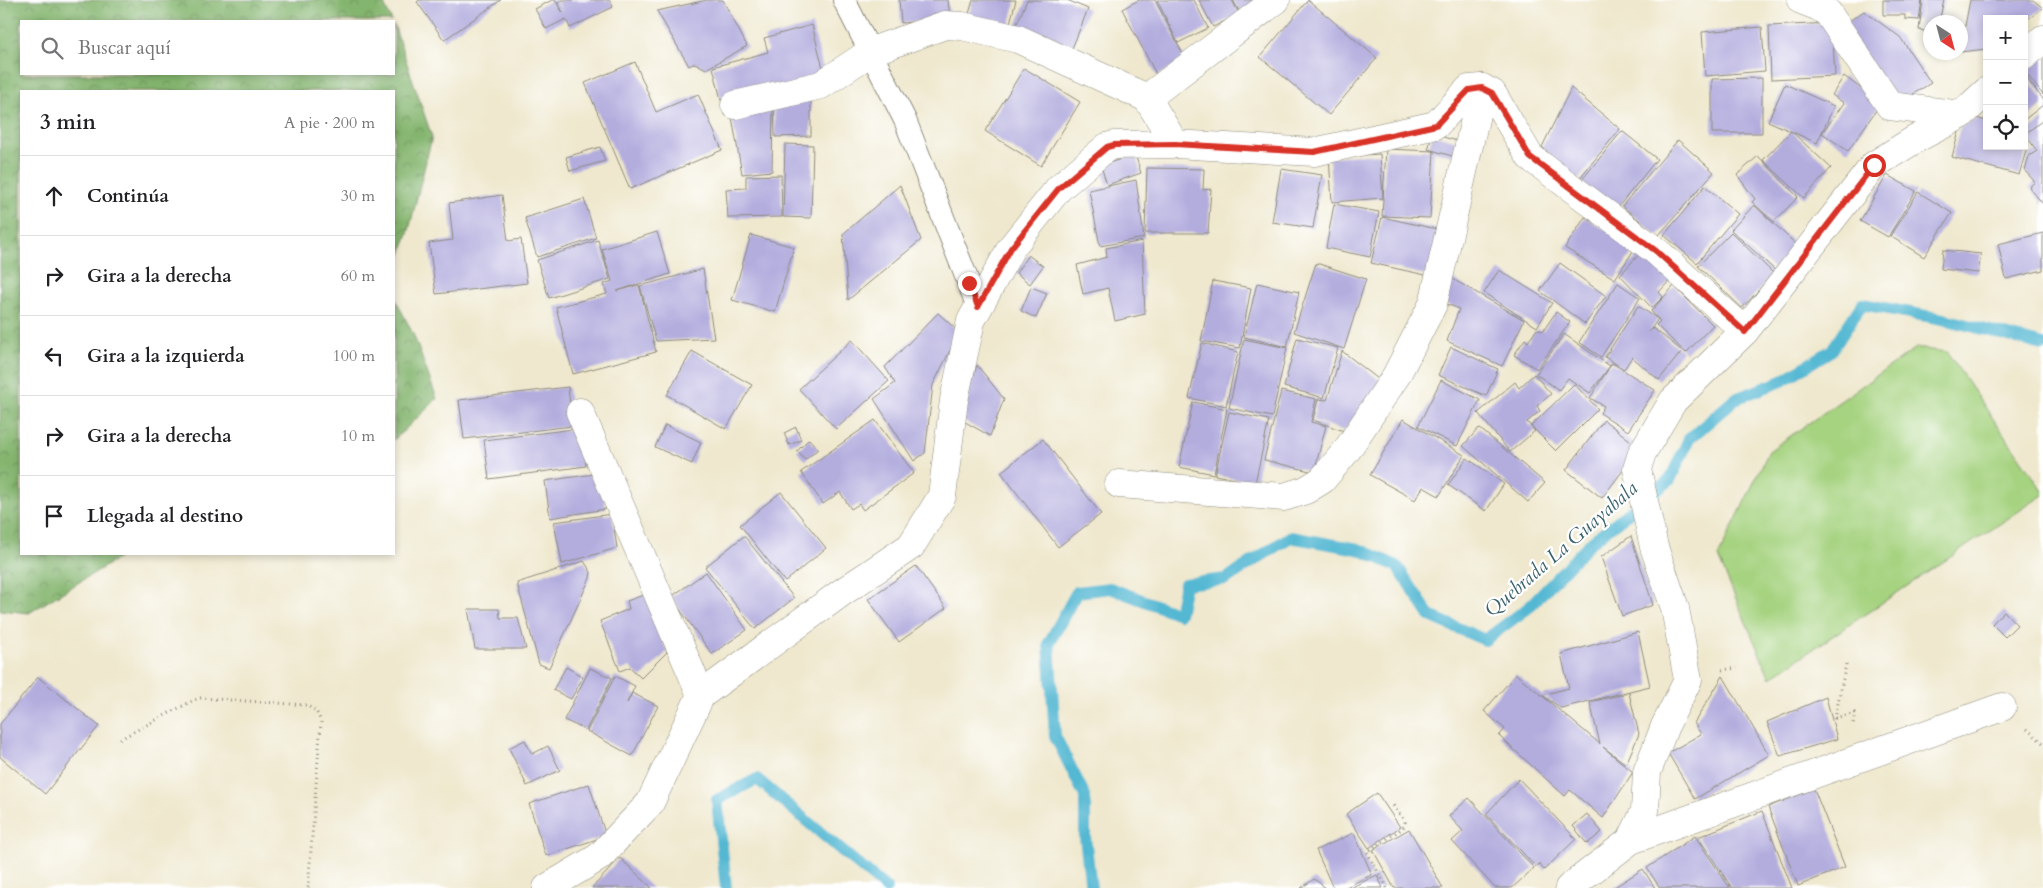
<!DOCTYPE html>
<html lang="es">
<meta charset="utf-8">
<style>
:root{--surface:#fff;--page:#f6f6f6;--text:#202124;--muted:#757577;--line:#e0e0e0}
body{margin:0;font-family:Cardo,serif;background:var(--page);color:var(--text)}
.controls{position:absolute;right:15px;top:15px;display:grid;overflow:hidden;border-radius:0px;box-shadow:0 2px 8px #0003}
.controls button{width:45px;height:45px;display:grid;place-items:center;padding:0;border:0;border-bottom:1px solid var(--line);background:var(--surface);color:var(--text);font:25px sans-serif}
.compass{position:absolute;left:1923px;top:15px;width:45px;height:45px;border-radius:50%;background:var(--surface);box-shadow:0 2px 8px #0003;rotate:144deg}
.stop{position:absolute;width:15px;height:15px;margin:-11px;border:4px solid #d93025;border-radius:50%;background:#fff}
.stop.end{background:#d93025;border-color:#fff;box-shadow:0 1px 5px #0008}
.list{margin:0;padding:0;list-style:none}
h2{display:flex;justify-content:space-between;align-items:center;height:65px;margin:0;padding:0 20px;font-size:21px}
h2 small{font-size:16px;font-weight:400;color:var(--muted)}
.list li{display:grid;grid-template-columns:32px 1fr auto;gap:15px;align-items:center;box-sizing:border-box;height:80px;padding:0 20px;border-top:1px solid var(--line)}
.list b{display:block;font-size:19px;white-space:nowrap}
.list em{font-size:16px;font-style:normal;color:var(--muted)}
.icon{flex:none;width:28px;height:28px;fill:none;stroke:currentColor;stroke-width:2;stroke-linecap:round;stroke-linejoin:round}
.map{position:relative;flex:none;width:2043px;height:888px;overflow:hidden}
.search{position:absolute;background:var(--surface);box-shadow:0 2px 8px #0003;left:20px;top:20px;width:375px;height:55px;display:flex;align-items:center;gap:12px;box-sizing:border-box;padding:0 18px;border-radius:0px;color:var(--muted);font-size:19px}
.panel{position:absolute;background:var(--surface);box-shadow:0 2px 8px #0003;left:20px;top:90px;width:375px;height:465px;border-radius:0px}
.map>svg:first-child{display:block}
.forest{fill:url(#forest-crowns);stroke:#58704c}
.green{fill:#a6d380;stroke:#687f56}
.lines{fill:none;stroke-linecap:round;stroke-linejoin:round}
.stream{stroke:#54b8d3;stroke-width:12}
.building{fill:#b3adde}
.service-casing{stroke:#8d8a7c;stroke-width:24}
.minor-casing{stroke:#8d8a7c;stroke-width:29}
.path{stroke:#8d8a7c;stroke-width:3;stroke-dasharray:1 4;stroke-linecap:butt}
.service{stroke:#fff;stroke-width:22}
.minor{stroke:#fff;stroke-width:28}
.route{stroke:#d93025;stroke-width:6}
.labels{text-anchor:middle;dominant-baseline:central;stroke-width:4.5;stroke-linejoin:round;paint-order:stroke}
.water-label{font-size:20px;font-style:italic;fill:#3b636e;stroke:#fff}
</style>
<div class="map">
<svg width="2043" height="888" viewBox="0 0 2043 888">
<defs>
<pattern id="forest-crowns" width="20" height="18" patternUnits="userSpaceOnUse" patternTransform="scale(1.25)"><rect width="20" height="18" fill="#84b56e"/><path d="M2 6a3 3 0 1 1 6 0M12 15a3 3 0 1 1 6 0" fill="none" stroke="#6c935b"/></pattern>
</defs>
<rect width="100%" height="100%" fill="#fff"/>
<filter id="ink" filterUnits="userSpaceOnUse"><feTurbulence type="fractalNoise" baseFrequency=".02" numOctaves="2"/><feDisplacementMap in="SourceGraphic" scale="10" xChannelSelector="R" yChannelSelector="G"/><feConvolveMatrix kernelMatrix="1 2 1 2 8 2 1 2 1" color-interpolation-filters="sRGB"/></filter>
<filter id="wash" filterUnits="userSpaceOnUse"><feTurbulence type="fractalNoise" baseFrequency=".0096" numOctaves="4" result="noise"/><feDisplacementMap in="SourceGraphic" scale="20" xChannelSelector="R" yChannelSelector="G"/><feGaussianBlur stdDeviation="1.12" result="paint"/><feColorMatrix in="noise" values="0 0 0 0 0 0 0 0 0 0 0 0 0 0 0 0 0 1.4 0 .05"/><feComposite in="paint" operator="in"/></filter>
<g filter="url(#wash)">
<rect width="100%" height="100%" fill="#efe8ce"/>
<!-- forest -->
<g class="forest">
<polygon points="0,0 382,0 392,21 21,21 21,74 394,74 394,25 432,137 409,230 394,275 394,91 21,91 21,554 125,554 29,613 0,610"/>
<polygon points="394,296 414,336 437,399 394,440"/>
</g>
<!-- green -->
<polygon class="green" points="1916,348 1947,352 2043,491 2043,495 1770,678 1718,557 1769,451"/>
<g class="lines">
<!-- stream -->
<g class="stream">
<polyline points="726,888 717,800 757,779 886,888"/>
<polyline points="1091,888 1085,837 1085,796 1055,736 1049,643 1077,592 1110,588 1179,614 1185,584 1226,579 1290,537 1358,549 1397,566 1430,616 1485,640 1528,608 1591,542 1670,480 1689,439 1735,399 1782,381 1832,350 1862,304 1948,320 2043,345"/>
</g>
</g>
<g id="blocks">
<!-- building -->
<g class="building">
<polygon points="419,0 501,0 444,40 417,2"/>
<polygon points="552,0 555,0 563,13 558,2 561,0 610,0 613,7 570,28 566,19 546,29 535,9"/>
<polygon points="707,0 723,0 747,46 706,69 695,63 689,66 657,11"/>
<polygon points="899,0 948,0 950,19 901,23"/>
<polygon points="973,0 1016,0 1009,27 968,17"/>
<polygon points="1027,0 1067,0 1088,9 1071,51 1015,28"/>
<polygon points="1139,0 1155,0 1186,60 1157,76 1122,9"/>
<polygon points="1157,0 1194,0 1208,28 1178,43"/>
<polygon points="1199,0 1232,0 1239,14 1213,27"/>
<polygon points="1233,0 1265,0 1240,13"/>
<polygon points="1308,0 1377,58 1329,115 1260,57"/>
<polygon points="1883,0 1922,0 1919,20 1905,19 1905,15 1883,15"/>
<polygon points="1923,0 1944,0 1939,22 1930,22 1930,32 1919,30"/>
<polygon points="1970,0 2033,0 2043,8 2024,22 2024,19 1987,19 1987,49 1960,52"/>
<polygon points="1864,11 1900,37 1931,83 1897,104 1843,25"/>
<polygon points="1832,23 1835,76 1771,79 1769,26"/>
<polygon points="812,25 825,76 722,104 713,67 768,52 764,38"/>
<polygon points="1762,27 1765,71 1705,76 1702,32"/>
<polygon points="2043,57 2043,95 2025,72"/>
<polygon points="635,62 656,112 698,94 722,150 630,189 585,83"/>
<polygon points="1024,68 1080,102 1041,166 985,131"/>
<polygon points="2024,75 2043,99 2043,105 2024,120"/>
<polygon points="1844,76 1881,103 1848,151 1822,133 1844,103 1832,95"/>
<polygon points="1762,78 1762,133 1712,133 1712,79"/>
<polygon points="1785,84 1834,106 1817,143 1768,121"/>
<polygon points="1571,88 1620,129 1578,180 1542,147"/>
<polygon points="811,100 811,136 775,137 774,101"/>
<polygon points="773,101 772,171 742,174 732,117"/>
<polygon points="1976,118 1987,121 1987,146 2024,146 2024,143 2028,144 2019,175 1952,157 1960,128"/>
<polygon points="2043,120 2043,204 2029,187 2035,182 2025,171 2029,156 2037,151 2025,134"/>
<polygon points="1622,131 1657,159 1615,211 1580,182"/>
<polygon points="1791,131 1831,168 1804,198 1763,160"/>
<polygon points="1433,134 1457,141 1452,156 1428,149"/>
<polygon points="1678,140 1714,172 1658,236 1622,206"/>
<polygon points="785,144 813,145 811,218 783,217"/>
<polygon points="600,147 605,161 570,171 566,157"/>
<polygon points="1386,149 1434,151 1430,218 1382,216"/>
<polygon points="1135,154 1141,173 1107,185 1101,166"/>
<polygon points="1380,154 1383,198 1332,202 1329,157"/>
<polygon points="1758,156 1798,197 1774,222 1752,202 1755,199 1737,175"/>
<polygon points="1147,168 1204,169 1203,190 1211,189 1208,233 1145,233"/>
<polygon points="1281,169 1322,175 1313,228 1272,222"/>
<polygon points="781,175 782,217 728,218 726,189 746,188 746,176"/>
<polygon points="1887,175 1916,191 1888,237 1860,221"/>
<polygon points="1136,180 1144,238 1100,246 1089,190"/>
<polygon points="900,185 921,240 848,300 843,234"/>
<polygon points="1705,186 1738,214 1697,263 1664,235"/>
<polygon points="1918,192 1952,213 1924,257 1890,236"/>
<polygon points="502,195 508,241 521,239 527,283 436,294 429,243 453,240 449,203"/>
<polygon points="584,199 596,238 537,257 525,218"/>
<polygon points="1334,204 1379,212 1370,257 1326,248"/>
<polygon points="1754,205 1800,248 1778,273 1731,230"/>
<polygon points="1382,217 1441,230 1430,276 1371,263"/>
<polygon points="1585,217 1635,248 1615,279 1565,248"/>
<polygon points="657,232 670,274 617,291 639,285 656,352 573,374 556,307 607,294 604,284 612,281 602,249"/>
<polygon points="1731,232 1774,274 1742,308 1698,266"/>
<polygon points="2043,233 2043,270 2006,279 1998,244"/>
<polygon points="751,235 794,247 775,312 732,300"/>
<polygon points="598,240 610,279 549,298 537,260"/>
<polygon points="1142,241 1145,314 1115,321 1108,288 1083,294 1077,265 1107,257 1106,248"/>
<polygon points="1644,249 1673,277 1659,292 1663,297 1652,308 1620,275"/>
<polygon points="1943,250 1981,254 1978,273 1941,269"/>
<polygon points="1028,255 1043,266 1030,284 1016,273"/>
<polygon points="1316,263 1366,279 1344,349 1294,332"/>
<polygon points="1560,263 1606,296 1585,324 1540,291"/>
<polygon points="703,269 714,338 656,341 640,286"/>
<polygon points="1499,270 1552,303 1537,327 1484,293"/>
<polygon points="1451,278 1524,320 1502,366 1447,341 1459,309 1442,302"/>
<polygon points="1213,281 1251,288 1240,348 1201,341"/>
<polygon points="1257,283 1299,292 1287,347 1244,337"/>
<polygon points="1618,283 1640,298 1601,357 1579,342"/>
<polygon points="1674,286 1713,325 1686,353 1656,325 1660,321 1651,311"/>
<polygon points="1031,287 1047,293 1036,318 1021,311"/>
<polygon points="1638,306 1658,319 1649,332 1653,328 1682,351 1659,380 1632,357 1624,369 1605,357"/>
<polygon points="1556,312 1570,322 1537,369 1514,355 1525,339 1528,342 1537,329 1543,331"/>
<polygon points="938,313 959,332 933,385 925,453 914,461 874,399 895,383 885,367"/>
<polygon points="1564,334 1610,366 1590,393 1568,378 1559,390 1536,374"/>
<polygon points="1297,338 1338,348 1324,398 1284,387"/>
<polygon points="1244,339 1287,348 1272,417 1229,408"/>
<polygon points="852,340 889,381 836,429 799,389"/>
<polygon points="1202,343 1238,352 1226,406 1189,398"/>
<polygon points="1451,347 1498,369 1486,396 1438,375"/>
<polygon points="692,351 752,385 726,429 667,395"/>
<polygon points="1342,351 1382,382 1344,431 1313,420 1318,399 1327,400"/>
<polygon points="1612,363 1655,390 1628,431 1600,413 1604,406 1590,398"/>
<polygon points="977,365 1004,399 990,436 960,419"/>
<polygon points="1534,374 1551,394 1537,406 1540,411 1527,422 1535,431 1510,452 1478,413 1515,382 1519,388"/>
<polygon points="1441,380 1480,400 1457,446 1418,426"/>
<polygon points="1574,384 1598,409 1556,451 1531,426"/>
<polygon points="568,387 572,426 464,439 459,400"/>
<polygon points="1281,391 1316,399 1311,422 1326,426 1314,472 1264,460"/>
<polygon points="1193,402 1227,409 1214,474 1179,467"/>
<polygon points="1229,412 1269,420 1255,483 1215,475"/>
<polygon points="1403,419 1464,455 1439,496 1423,487 1415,500 1370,475"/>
<polygon points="875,420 914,473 863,510 859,504 851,509 840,492 823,504 801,472"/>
<polygon points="1604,420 1640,448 1602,498 1566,470"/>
<polygon points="665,425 701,442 692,464 655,447"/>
<polygon points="796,427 801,440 789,445 784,433"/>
<polygon points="582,428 586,466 489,479 484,440"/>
<polygon points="1479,428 1545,483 1528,502 1463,446"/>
<polygon points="809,439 818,449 805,460 797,451"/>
<polygon points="1043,439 1101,514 1058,547 1001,472"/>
<polygon points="1467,458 1504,484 1486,511 1448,485"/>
<polygon points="601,473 606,509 550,518 545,481"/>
<polygon points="781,492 826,548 785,582 740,525"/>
<polygon points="612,514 617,548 562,564 554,522"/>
<polygon points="744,536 794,598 755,629 705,567"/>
<polygon points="1631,536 1653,605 1622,616 1601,557"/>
<polygon points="584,561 591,572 590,578 549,668 539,664 517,583"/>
<polygon points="916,566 946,608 899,642 868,599"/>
<polygon points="706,572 747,630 712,654 671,597"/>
<polygon points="646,594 667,652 641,678 630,667 620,671 600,621 629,609 627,601"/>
<polygon points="468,609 499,609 500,618 518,618 526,649 475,649"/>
<polygon points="2004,611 2017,625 2005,637 1992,624"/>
<polygon points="1638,632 1650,686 1561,708 1542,695 1569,688 1561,654"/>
<polygon points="566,667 583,677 571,699 553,690"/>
<polygon points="590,668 612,678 586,730 564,720"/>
<polygon points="1516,674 1600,744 1590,702 1629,693 1639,734 1626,764 1603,747 1633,772 1603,818 1570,790 1565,796 1499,736 1505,729 1484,711"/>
<polygon points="615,676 635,686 627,703 632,693 658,706 632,756 587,731"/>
<polygon points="1723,676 1769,755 1695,799 1668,753 1701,734 1694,723"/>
<polygon points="38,677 99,726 45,794 0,757 0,724"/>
<polygon points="1826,697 1837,739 1780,756 1767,722"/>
<polygon points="525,740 532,754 548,746 560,770 527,786 509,748"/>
<polygon points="1519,779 1576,839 1544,870 1539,864 1536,867 1486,814"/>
<polygon points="589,784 606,836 546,856 529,804"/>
<polygon points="1814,789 1845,867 1798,886 1768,807"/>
<polygon points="1377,793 1400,827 1369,848 1346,814"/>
<polygon points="1469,798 1534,868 1512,888 1495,888 1452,841 1463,831 1449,816"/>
<polygon points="1762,811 1792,888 1732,888 1698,837"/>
<polygon points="1587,814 1602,832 1587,844 1573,826"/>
<polygon points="1409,829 1443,888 1394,888 1373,850"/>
<polygon points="1354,833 1372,875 1344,888 1333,888 1316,850"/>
<polygon points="1695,836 1730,888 1660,888 1647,868"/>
<polygon points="620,858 652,888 592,888"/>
<polygon points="1643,869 1655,888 1613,888"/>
<polygon points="1377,875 1383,888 1350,888"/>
<polygon points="1314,879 1326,888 1301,888"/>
</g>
</g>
</g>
<g filter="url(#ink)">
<use href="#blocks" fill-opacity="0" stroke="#8d8a7c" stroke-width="1"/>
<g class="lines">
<defs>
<polyline id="service" points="844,0 905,120 978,307"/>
<g id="minor">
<polyline points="1801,0 1819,7 1828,13 1890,106 1961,115"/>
<polyline points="2024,56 2043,39"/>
<polyline points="1147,98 1276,0"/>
<polyline points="735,105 821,85 872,51 945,25 962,26 1018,39 1147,98 1175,144"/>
<polyline points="580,412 701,695"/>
<polyline points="1119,484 1284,497 1306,490 1322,480 1347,450 1396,376 1433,304 1482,88"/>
<polyline points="1631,840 1645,811 1647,772 1665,726 1688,680 1675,608 1654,547 1637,469 1642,453 1673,401 1745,331 1874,165 1914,140 1961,115 1987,91"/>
<polyline points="547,888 599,857 650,803 701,695 841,593 911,546 942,496 954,400 971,321 1011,248 1059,188 1107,147 1114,145 1175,144 1314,152 1436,125 1469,89 1482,88 1492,93 1530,157 1656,251 1745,331"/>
<polyline points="1569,888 1631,840 2002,707"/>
</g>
</defs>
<!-- service casing -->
<use href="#service" class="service-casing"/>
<!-- minor casing -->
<use href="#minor" class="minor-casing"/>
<!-- path -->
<g class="path">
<polyline points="1846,664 1835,718 1855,713 1853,724"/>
<polyline points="1722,670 1737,668"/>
<polyline points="2027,729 2043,743"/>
<polyline points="120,739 194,700 201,698 306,705 316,711 321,721 308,888"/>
<polyline points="1387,888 1367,852 1403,828 1405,822 1393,805"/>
</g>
<!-- service -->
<use href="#service" class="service"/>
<!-- minor -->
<use href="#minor" class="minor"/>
</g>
</g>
<g class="lines" filter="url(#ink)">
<!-- route -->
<polyline class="route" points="969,283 978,307 1011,248 1059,188 1107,147 1114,145 1175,144 1314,152 1436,125 1469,90 1482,88 1492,93 1530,157 1656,251 1745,332 1874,165"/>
</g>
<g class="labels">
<!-- water labels -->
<g class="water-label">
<text transform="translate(1561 549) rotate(-41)">Quebrada La Guayabala</text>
</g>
</g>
</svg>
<div class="controls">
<button>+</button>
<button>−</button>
<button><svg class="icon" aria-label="locate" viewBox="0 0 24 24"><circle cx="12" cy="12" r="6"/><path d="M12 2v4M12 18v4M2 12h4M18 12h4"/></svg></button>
</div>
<svg class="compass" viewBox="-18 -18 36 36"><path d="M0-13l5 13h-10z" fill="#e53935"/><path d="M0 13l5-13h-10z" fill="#757577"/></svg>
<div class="stop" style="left:1874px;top:165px"></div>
<div class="stop end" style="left:969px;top:283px"></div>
<div class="search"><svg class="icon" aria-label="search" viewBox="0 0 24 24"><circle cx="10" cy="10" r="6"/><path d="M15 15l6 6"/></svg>Buscar aquí</div>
<section class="panel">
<h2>3 min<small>A pie · 200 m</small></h2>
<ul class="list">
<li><svg class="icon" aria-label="ahead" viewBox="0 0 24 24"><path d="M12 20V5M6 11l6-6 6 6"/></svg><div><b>Continúa</b></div><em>30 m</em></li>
<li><svg class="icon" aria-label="right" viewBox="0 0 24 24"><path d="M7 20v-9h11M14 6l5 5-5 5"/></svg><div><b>Gira a la derecha</b></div><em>60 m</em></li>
<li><svg class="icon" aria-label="left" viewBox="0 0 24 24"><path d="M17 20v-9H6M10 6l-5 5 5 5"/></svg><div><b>Gira a la izquierda</b></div><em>100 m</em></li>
<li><svg class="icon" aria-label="right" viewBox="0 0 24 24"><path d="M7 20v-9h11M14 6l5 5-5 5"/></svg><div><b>Gira a la derecha</b></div><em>10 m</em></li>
<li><svg class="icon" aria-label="arrive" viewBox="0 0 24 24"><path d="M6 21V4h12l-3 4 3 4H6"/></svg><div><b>Llegada al destino</b></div></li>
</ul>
</section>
</div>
